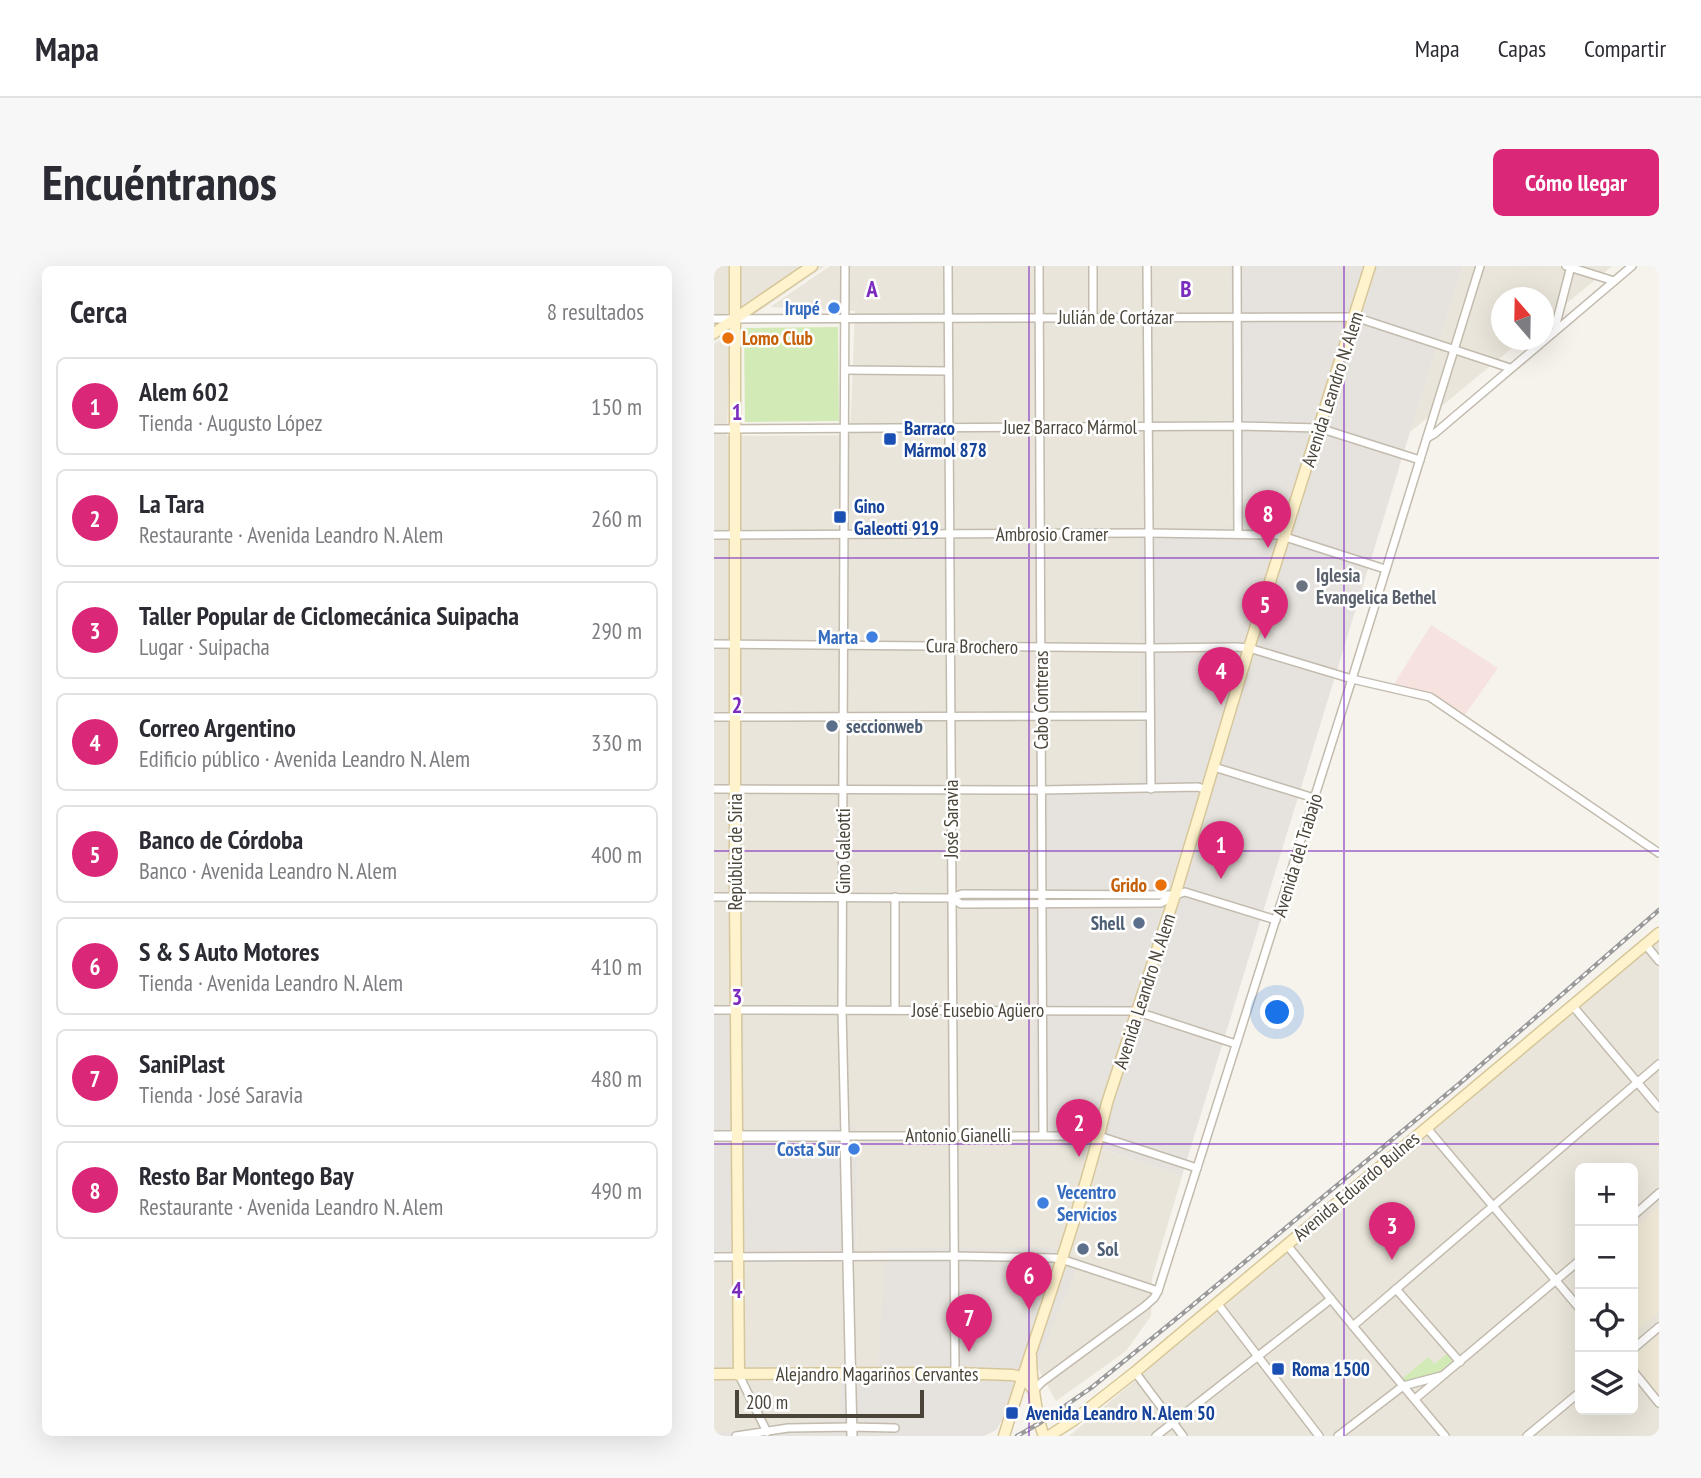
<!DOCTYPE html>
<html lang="es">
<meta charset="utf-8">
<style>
:root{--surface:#fff;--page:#f7f7f7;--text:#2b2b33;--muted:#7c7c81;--line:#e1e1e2;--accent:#db2777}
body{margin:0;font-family:"PT Sans Narrow",sans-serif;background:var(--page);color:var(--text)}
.controls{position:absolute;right:21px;bottom:21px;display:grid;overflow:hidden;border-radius:10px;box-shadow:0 7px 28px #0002}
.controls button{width:63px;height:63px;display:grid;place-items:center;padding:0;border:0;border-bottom:2px solid var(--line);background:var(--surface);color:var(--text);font:35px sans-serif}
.compass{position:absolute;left:777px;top:21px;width:63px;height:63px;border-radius:50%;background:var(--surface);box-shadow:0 7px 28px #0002;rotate:340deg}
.scale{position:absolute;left:21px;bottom:18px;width:189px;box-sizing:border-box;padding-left:7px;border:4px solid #4b4439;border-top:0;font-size:19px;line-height:24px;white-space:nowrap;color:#4b4439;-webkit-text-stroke:5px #fff;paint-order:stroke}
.you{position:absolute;left:564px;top:747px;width:24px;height:24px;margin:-18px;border:5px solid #fff;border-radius:50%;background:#1a73e8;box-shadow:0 0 0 10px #1a73e833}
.badge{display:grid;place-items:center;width:46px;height:46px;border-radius:50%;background:var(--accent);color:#fff;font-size:23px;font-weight:700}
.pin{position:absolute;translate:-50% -58px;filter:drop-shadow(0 2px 4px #0008)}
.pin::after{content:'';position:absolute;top:37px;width:24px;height:21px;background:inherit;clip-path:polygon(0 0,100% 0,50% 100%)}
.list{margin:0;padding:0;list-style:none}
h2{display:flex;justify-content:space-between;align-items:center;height:91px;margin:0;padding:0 28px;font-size:30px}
h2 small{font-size:23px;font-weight:400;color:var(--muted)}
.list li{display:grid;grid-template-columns:46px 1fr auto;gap:21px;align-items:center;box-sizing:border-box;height:98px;margin:0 14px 14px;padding:0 14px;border:2px solid var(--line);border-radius:10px}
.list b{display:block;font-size:26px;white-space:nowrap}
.list p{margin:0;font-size:23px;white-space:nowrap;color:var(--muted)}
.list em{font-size:23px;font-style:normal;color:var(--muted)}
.icon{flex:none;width:38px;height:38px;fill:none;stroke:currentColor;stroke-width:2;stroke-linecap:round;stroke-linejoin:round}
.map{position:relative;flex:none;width:945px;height:1170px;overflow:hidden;border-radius:10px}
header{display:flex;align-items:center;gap:42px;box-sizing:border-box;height:98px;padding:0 35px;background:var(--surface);border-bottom:2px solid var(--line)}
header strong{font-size:33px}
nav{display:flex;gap:38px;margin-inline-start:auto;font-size:24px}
.intro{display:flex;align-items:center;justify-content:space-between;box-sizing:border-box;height:168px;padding:0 42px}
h1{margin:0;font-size:49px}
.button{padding:18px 32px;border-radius:10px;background:var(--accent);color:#fff;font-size:24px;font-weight:700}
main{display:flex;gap:42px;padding:0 42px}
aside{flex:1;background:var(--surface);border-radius:10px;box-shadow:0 7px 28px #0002}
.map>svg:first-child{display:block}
.residential{fill:#eae5da;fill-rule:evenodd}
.industrial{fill:#e6e2dd}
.education{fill:#efe8d6}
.medical{fill:#f6e3e0}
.green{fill:#d2eab5}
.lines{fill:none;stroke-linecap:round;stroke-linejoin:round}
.minor-casing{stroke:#c2bbae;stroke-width:10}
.tertiary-casing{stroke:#c2bbae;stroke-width:12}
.secondary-casing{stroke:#d6c79b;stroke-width:13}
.minor{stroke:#fff;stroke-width:7}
.tertiary{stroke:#fff;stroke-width:9}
.secondary{stroke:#fff3cd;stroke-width:10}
.rail-casing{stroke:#9a9a9a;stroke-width:4.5}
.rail{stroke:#fff;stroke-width:2;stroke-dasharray:5;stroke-linecap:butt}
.grid{fill:none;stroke:#7b2cbf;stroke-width:2;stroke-opacity:0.55}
.shop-dot{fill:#3f7fe0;stroke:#fff;stroke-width:2.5}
.food-dot{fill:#e8710a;stroke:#fff;stroke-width:2.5}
.transit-dot{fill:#1a4fb4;stroke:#fff;stroke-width:2.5}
.worship-dot{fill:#6b7280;stroke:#fff;stroke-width:2.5}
.service-dot{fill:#5c6f8a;stroke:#fff;stroke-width:2.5}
.labels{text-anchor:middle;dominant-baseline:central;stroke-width:5;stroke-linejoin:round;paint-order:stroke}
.shop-label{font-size:19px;font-weight:bold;fill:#366cbe;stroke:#fff;text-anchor:end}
.street-label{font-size:19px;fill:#4b4439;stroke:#fff}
.food-label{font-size:19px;font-weight:bold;fill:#c56008;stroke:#fff;text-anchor:start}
.transit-label{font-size:19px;font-weight:bold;fill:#164399;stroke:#fff;text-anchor:start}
.worship-label{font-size:19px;font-weight:bold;fill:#5b616d;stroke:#fff;text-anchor:start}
.service-label{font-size:19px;font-weight:bold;fill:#4e5e75;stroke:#fff;text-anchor:start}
.grid-label{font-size:23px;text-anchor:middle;font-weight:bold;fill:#7b2cbf;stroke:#fff;stroke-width:5;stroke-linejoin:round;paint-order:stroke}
</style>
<header>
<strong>Mapa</strong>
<nav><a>Mapa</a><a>Capas</a><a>Compartir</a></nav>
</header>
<div class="intro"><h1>Encuéntranos</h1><a class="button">Cómo llegar</a></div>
<main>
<aside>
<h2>Cerca<small>8 resultados</small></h2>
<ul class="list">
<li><span class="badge">1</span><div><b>Alem 602</b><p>Tienda · Augusto López</p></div><em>150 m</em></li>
<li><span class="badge">2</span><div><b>La Tara</b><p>Restaurante · Avenida Leandro N. Alem</p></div><em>260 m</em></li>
<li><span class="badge">3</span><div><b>Taller Popular de Ciclomecánica Suipacha</b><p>Lugar · Suipacha</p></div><em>290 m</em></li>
<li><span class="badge">4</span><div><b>Correo Argentino</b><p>Edificio público · Avenida Leandro N. Alem</p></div><em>330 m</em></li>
<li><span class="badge">5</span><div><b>Banco de Córdoba</b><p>Banco · Avenida Leandro N. Alem</p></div><em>400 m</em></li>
<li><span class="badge">6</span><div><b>S &amp; S Auto Motores</b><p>Tienda · Avenida Leandro N. Alem</p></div><em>410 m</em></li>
<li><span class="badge">7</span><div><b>SaniPlast</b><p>Tienda · José Saravia</p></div><em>480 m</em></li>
<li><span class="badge">8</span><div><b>Resto Bar Montego Bay</b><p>Restaurante · Avenida Leandro N. Alem</p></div><em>490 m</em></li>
</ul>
</aside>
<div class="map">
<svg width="945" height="1170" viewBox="0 0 945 1170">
<rect width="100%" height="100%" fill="#f6f3ec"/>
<!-- residential -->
<g class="residential">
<polygon points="0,0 111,0 0,76"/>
<polygon points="116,0 516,0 518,262 425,264 426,516 321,518 319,874 370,877 468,910 438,1012 437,1050 412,1085 342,1135 322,1099 173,981 164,1101 126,1153 92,1155 0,1167 0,997 142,996 144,861 30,865 30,740 0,740 0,78 16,67 13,170 136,169 141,45 56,41"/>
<polygon points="749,0 898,0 830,56 830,32 788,32 788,74 808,74 696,166"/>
<path d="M945,675V1170H355ZM866,902H919V1144H866Z"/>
</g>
<!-- industrial -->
<g class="industrial">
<polygon points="516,0 749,0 696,166 468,910 371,877 319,875 320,518 426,515 425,264 518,261"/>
<polygon points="0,740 30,740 30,864 144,860 142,996 0,997"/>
<polygon points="172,981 336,981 367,993 322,1099 282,1164 270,1170 0,1170 0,1167 92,1155 126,1153 128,1099 164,1100"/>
</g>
<!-- education -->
<g class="education">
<polygon points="945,940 945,1046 919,1069 919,963"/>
<polygon points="945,1068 945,1129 919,1098 919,1091"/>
</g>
<!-- medical -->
<polygon class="medical" points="717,359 784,402 750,450 733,436 715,426 680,418"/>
<!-- green -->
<g class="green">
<polygon points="124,61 125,155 31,156 30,62"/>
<polygon points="733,1088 741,1097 730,1107 692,1118 688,1113 714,1091 720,1098"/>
</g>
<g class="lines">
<defs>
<g id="minor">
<polyline points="131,0 128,744 131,870 385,870 483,902"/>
<polyline points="234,0 241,1107"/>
<polyline points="325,0 329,869"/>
<polyline points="433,0 437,523"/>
<polyline points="523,0 524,268"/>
<polyline points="852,0 900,15"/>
<polyline points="379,51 379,0"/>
<polyline points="0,53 641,51 796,102"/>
<polyline points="842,64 842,58 857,0"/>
<polyline points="131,104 234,105"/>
<polyline points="0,163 523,160 605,162 706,194"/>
<polyline points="713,172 720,168 918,0"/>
<polyline points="0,269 435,267 565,269 671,303"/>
<polyline points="0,378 436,382 522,381 535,382 638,413 716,431 945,587"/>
<polyline points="0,451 436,450"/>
<polyline points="500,501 600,532"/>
<polyline points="0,523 328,524 484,521 493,524"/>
<polyline points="0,631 237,632 248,628 461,629"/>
<polyline points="237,632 247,638 447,637 461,629 471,626 562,654"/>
<polyline points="931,678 945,695"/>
<polyline points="858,739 945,842"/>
<polyline points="0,744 418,745 424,746 522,778"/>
<polyline points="181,744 181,631"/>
<polyline points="712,861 866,1043"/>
<polyline points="919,950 945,927"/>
<polyline points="573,979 639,1060 731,1170"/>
<polyline points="0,991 240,990 340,992 347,993 444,1025"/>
<polyline points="682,1023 746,1096"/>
<polyline points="503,1037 605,1170"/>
<polyline points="639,1060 945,798"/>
<polyline points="919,1083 945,1061"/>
<polyline points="919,1105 945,1137"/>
<polyline points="421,1106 469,1170"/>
<polyline points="25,1109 53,1166"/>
<polyline points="320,1124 328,1116 431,1040 440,1032 444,1025 638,413 766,0"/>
<polyline points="701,1133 866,994"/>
<polyline points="22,1170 74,1162 137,1161 181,1162"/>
<polyline points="442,1170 617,1033"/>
<polyline points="624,1170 689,1120 727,1110"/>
<polyline points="813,1170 866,1126"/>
</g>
<polyline id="tertiary" points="0,870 131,870 138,1170"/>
<g id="secondary">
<polyline points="21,0 21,631 25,1109"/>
<polyline points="0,67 98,0"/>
<path d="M317,1091C317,1110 323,1154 330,1170"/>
<polyline points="0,1108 241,1107 298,1109 308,1111 320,1124"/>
<path d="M290,1170C324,1059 366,950 393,837L461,629L535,382L656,0"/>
<polyline points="335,1170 360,1154 421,1106 945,667"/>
</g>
</defs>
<!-- minor casing -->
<use href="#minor" class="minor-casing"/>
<!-- tertiary casing -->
<use href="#tertiary" class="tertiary-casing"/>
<!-- secondary casing -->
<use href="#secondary" class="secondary-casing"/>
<!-- minor -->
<use href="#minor" class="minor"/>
<!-- tertiary -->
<use href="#tertiary" class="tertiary"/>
<!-- secondary -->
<use href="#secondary" class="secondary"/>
<defs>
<polyline id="rail" points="303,1170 326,1157 377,1122 468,1048 745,818 945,644"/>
</defs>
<!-- rail casing -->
<use href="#rail" class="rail-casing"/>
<!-- rail -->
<use href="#rail" class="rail"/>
</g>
<!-- grid -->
<path class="grid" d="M315,0V1170M630,0V1170M0,292H945M0,585H945M0,878H945"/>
<!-- markers -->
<g class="shop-dot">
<circle cx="120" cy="42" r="7"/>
<circle cx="158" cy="371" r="7"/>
<circle cx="140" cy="883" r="7"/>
<circle cx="329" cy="937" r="7"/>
</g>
<g class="food-dot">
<circle cx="14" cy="72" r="7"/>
<circle cx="447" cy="619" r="7"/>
</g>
<g class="transit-dot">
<rect x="169" y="166" width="14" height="14" rx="3.5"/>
<rect x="119" y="244" width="14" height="14" rx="3.5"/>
<rect x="557" y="1096" width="14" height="14" rx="3.5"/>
<rect x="291" y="1140" width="14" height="14" rx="3.5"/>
</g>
<circle class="worship-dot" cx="588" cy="320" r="7"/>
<g class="service-dot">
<circle cx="118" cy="460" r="7"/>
<circle cx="425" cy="657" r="7"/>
<circle cx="369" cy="983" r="7"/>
</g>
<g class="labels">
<!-- shop labels -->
<g class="shop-label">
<text x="106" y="42">Irupé</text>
<text x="144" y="371">Marta</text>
<text x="126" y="883">Costa Sur</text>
<text x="343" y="926" text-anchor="start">Vecentro<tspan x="343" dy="22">Servicios</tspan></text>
</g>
<!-- street labels -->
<g class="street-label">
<text x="402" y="51">Julián de Cortázar</text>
<text transform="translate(618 123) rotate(-72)">Avenida Leandro N. Alem</text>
<text x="356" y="161">Juez Barraco Mármol</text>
<text x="338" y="268">Ambrosio Cramer</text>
<text transform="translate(258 380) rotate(1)">Cura Brochero</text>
<text transform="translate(327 434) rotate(-90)">Cabo Contreras</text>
<text transform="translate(237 553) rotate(-90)">José Saravia</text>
<text transform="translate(129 585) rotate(-90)">Gino Galeotti</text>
<text transform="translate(21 586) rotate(-90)">República de Siria</text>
<text transform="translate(583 589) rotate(-73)">Avenida del Trabajo</text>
<text transform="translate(430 725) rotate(-72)">Avenida Leandro N. Alem</text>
<text x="264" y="744">José Eusebio Agüero</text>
<text x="244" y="869">Antonio Gianelli</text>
<text transform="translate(642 920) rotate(-40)">Avenida Eduardo Bulnes</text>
<text x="163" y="1108">Alejandro Magariños Cervantes</text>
</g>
<!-- food labels -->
<g class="food-label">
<text x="28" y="72">Lomo Club</text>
<text x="433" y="619" text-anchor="end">Grido</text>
</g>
<!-- transit labels -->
<g class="transit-label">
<text x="190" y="162">Barraco<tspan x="190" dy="22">Mármol 878</tspan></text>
<text x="140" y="240">Gino<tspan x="140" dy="22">Galeotti 919</tspan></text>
<text x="578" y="1103">Roma 1500</text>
<text x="312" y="1147">Avenida Leandro N. Alem 50</text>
</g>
<!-- worship labels -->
<g class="worship-label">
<text x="602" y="309">Iglesia<tspan x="602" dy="22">Evangelica Bethel</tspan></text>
</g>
<!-- service labels -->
<g class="service-label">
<text x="132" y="460">seccionweb</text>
<text x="411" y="657" text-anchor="end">Shell</text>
<text x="383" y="983">Sol</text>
</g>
</g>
<g class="grid-label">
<text x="158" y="31">A</text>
<text x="472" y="31">B</text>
<text x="23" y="154">1</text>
<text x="23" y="447">2</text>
<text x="23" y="739">3</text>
<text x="23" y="1032">4</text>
</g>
</svg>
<div class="controls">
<button>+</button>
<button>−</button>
<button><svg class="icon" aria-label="locate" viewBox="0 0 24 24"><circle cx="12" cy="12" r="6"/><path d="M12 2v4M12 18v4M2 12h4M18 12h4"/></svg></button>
<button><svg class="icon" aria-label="layers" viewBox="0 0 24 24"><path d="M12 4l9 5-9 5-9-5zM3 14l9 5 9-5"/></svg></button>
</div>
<svg class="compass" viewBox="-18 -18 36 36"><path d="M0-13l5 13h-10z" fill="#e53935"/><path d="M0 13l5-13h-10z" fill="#7c7c81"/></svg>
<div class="scale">200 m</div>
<div class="you"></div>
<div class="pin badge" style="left:507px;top:613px">1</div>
<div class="pin badge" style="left:365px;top:891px">2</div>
<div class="pin badge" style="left:678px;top:994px">3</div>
<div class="pin badge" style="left:507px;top:439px">4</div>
<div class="pin badge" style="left:551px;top:373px">5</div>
<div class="pin badge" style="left:315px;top:1044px">6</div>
<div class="pin badge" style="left:255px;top:1086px">7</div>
<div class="pin badge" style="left:554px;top:282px">8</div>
</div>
</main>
